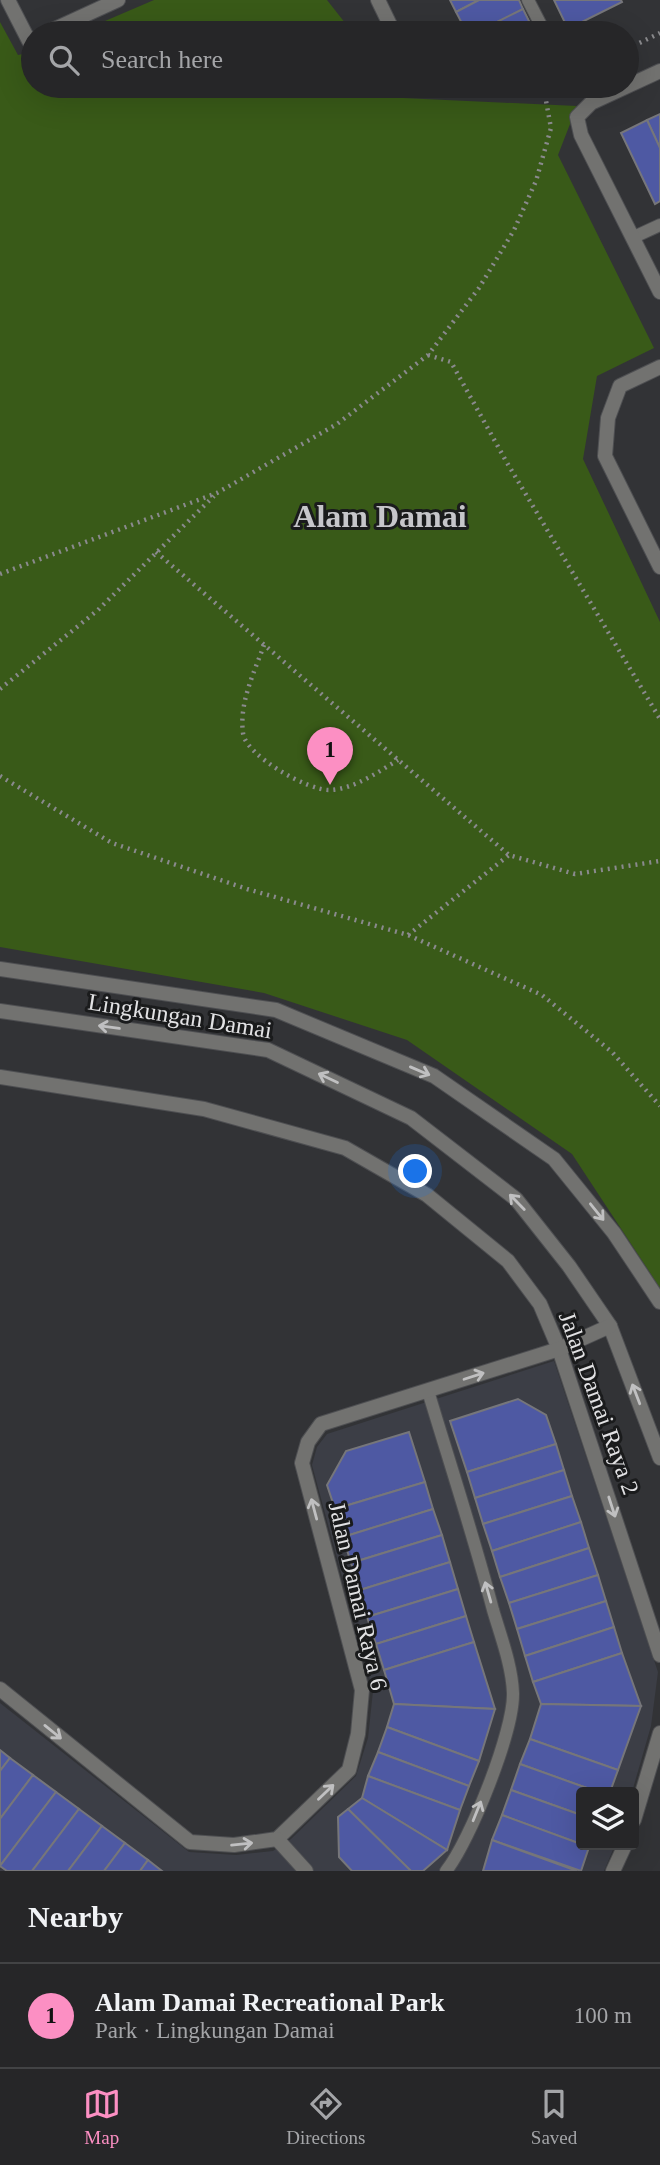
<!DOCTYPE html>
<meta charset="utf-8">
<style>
:root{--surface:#262628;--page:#323234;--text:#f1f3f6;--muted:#a4a5a8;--line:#424345;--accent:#fc8fc3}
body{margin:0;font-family:"Times New Roman",serif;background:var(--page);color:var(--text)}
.controls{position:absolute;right:21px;bottom:21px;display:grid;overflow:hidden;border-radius:7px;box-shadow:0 7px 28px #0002}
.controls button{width:63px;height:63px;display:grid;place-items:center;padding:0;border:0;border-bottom:2px solid var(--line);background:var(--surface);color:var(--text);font:35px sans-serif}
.you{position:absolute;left:416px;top:1172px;width:24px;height:24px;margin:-18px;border:5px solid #fff;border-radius:50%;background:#1a73e8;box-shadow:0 0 0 10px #1a73e833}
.badge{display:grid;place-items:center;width:46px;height:46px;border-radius:50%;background:var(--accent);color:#111;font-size:23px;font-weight:700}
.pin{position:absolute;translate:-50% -58px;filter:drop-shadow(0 2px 4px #0008)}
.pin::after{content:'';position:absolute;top:37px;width:24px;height:21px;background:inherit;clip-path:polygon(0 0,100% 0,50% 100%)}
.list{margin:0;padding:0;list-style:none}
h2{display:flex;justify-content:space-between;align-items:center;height:91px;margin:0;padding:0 28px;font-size:30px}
h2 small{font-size:23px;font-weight:400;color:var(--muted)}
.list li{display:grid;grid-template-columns:46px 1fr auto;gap:21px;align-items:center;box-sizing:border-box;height:105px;padding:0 28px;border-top:2px solid var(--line)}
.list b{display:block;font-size:26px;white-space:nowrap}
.list p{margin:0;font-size:23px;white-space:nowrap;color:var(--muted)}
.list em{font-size:23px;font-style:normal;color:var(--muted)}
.icon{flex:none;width:38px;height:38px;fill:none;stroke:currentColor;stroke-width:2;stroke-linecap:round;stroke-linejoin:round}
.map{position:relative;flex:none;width:660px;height:1871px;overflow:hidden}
.search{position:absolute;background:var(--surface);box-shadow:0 7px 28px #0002;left:21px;right:21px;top:21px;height:77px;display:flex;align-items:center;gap:18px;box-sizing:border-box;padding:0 24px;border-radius:38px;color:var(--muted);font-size:26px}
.sheet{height:196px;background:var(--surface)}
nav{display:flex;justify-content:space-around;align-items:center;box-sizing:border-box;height:98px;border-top:2px solid var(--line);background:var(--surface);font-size:19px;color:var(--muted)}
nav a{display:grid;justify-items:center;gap:4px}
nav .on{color:var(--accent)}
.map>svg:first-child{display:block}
.built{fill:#3c3e46}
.green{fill:#395a18}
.building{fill:#4e59a3;stroke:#76767a;stroke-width:2}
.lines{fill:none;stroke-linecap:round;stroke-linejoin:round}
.service-casing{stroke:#4e4f52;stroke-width:14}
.minor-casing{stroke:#4e4f52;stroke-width:16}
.path{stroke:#8a8a8d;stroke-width:4.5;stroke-dasharray:2 5;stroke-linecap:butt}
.service{stroke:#727270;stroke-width:12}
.minor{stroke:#727270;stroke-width:14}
.oneway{stroke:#c0c0c1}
.labels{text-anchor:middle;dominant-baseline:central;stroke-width:6;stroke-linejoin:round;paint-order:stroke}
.street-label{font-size:24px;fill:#e2e2e4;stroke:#1a1b1c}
.district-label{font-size:32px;font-weight:bold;fill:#c6c6ca;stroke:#1a1b1c}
</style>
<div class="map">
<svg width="660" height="1871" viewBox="0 0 660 1871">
<rect width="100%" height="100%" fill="#323336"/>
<!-- built -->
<polygon class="built" points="554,1361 658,1672 651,1726 632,1792 581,1792 581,1845 615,1845 604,1871 0,1871 0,1703 189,1852 236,1855 273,1851 291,1839 356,1776 368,1738 373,1691 312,1465 317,1447 327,1434"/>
<!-- green -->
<g class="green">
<polygon points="154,0 327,0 353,33 77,33"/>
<polygon points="0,22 18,55 33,52 33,86 393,86 403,98 577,106 558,155 654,348 597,376 583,459 660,622 660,1288 572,1154 407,1040 264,993 0,947"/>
</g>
<!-- building -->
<g class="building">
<polygon points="450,0 479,0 456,12"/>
<polygon points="479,0 519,0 523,9 475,33 467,33 456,12"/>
<polygon points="554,0 621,0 622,2 568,29"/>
<polygon points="523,9 535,33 475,33"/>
<polygon points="660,114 660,148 647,120"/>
<polygon points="647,120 660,148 660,201 655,204 621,133"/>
<polygon points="518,1399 546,1415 556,1444 467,1472 450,1421"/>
<polygon points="409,1432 425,1482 335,1509 327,1485 346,1451"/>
<polygon points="556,1444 564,1470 475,1498 467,1472"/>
<polygon points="564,1470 572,1496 483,1524 475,1498"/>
<polygon points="425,1482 433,1509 343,1537 335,1509"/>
<polygon points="572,1496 581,1522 492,1551 483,1524"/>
<polygon points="433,1509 442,1535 351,1563 343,1537"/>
<polygon points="581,1522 589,1548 500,1577 492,1551"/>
<polygon points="442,1535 450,1562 360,1590 351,1563"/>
<polygon points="589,1548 598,1575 509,1603 500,1577"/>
<polygon points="450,1562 458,1589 367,1617 360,1590"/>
<polygon points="598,1575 606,1601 517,1629 509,1603"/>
<polygon points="458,1589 466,1616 376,1644 367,1617"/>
<polygon points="606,1601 614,1627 525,1656 517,1629"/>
<polygon points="466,1616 474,1642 384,1670 376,1644"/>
<polygon points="614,1627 622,1653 533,1682 525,1656"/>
<polygon points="474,1642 495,1709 394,1704 384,1670"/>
<polygon points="622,1653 641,1706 541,1704 533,1682"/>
<polygon points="394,1704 495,1709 479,1761 387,1727"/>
<polygon points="541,1704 641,1706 618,1770 530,1739"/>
<polygon points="387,1727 479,1761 469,1786 378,1752"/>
<polygon points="530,1739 618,1770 610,1792 598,1792 520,1764"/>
<polygon points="0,1750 10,1758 0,1771"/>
<polygon points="378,1752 469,1786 460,1810 368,1776"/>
<polygon points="10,1758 33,1775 0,1819 0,1771"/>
<polygon points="520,1764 598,1792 581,1792 581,1815 511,1790"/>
<polygon points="33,1775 56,1792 0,1866 0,1819"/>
<polygon points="368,1776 460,1810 447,1850 362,1798"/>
<polygon points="511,1790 581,1815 581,1844 502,1815"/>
<polygon points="56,1792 79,1809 32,1871 7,1871 0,1866"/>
<polygon points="362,1798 447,1850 423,1871 411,1871 348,1809"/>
<polygon points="79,1809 102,1826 68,1871 32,1871"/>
<polygon points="348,1809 411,1871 352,1871 339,1857 338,1817"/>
<polygon points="502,1815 589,1847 581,1871 492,1840"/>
<polygon points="102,1826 125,1843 104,1871 68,1871"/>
<polygon points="492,1840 577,1871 483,1871"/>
<polygon points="125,1843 148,1860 140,1871 104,1871"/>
<polygon points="148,1860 162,1871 140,1871"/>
</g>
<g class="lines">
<defs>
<g id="service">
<polyline points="528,0 545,33"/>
<polyline points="634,237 660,225"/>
<path d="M428,1391C450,1464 474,1537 493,1610C501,1637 512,1666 513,1693C514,1731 470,1841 446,1871"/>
</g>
<g id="minor">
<polyline points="8,0 29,41 33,39"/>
<polyline points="378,0 394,33"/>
<polyline points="46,33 118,0"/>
<polyline points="660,71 591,103 577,117 581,135 660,292"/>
<polyline points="420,86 420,87"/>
<polyline points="660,367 620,386 608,418 605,456 660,567"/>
<polyline points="0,969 276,1010 434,1076 554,1159 614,1233 660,1302"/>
<polyline points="0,1011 268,1050 411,1118 516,1199 569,1266 610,1326 660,1458"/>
<polyline points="0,1077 204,1109 345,1148 427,1195 508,1261 540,1304 559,1349 660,1655"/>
<polyline points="0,1689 190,1842 234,1845 277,1839 349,1770 358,1734 362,1690 302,1463 308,1442 321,1424 559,1349 610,1326"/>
<polyline points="634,1820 660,1733"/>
<polyline points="277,1839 306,1871"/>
<polyline points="613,1871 625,1845"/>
</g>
</defs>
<!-- service casing -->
<use href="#service" class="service-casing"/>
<!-- minor casing -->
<use href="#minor" class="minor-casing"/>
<!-- path -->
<g class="path">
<polyline points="627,49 660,33"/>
<path d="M439,91C468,96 527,99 553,86"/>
<polyline points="428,355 451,362 506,461 660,719"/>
<polyline points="156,552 509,855 575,874 660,861"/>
<polyline points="0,574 217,493 337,424 428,355 479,288 514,230 536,181 551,128 544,90"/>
<path d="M264,645C254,673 239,703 243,733C245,755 308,791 330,790C354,789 378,772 398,760"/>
<polyline points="0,689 98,610 214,496"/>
<polyline points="0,776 112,843 247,889 408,935 542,995 612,1052 660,1106"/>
<polyline points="408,935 509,855"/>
</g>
<!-- service -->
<use href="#service" class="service"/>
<!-- minor -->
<use href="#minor" class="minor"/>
</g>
<!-- one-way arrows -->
<defs><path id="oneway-shaft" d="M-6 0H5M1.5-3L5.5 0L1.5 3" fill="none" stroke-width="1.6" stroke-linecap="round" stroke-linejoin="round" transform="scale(1.75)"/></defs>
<g class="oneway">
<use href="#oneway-shaft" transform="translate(109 1027) rotate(-172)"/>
<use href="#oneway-shaft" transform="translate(420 1071) rotate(23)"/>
<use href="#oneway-shaft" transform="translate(328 1078) rotate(-155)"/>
<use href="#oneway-shaft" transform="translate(517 1202) rotate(-134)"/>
<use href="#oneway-shaft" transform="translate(597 1212) rotate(51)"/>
<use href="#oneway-shaft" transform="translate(474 1376) rotate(-18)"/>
<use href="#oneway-shaft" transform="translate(636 1394) rotate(-111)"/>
<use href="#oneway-shaft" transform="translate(612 1507) rotate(72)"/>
<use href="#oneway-shaft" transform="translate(314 1509) rotate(-105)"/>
<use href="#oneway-shaft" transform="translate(488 1592) rotate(-106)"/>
<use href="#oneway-shaft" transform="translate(53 1732) rotate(39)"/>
<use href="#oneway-shaft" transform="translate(326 1792) rotate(-44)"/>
<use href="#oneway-shaft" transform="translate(477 1811) rotate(-68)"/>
<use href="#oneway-shaft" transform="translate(242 1844) rotate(-6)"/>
</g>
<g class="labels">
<!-- street labels -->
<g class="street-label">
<text transform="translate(180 1016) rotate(9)">Lingkungan Damai</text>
<text transform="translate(599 1403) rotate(70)">Jalan Damai Raya 2</text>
<text transform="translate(358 1596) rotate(77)">Jalan Damai Raya 6</text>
</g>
<!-- district labels -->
<g class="district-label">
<text x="380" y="516">Alam Damai</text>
</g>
</g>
</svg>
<div class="controls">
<button><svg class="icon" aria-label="layers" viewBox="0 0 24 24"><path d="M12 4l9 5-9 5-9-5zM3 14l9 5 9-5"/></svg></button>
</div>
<div class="you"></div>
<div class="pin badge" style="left:330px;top:785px">1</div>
<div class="search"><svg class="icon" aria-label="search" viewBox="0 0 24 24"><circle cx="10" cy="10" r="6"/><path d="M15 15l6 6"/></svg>Search here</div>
</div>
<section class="sheet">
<h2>Nearby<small></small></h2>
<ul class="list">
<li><span class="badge">1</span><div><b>Alam Damai Recreational Park</b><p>Park · Lingkungan Damai</p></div><em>100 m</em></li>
</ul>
</section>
<nav>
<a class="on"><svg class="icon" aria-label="map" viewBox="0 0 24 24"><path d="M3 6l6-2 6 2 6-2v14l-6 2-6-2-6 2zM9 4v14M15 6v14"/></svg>Map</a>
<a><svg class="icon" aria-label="directions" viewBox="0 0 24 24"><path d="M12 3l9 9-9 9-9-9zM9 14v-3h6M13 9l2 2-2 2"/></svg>Directions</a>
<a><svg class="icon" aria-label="saved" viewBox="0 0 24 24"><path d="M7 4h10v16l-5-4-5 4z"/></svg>Saved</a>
</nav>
